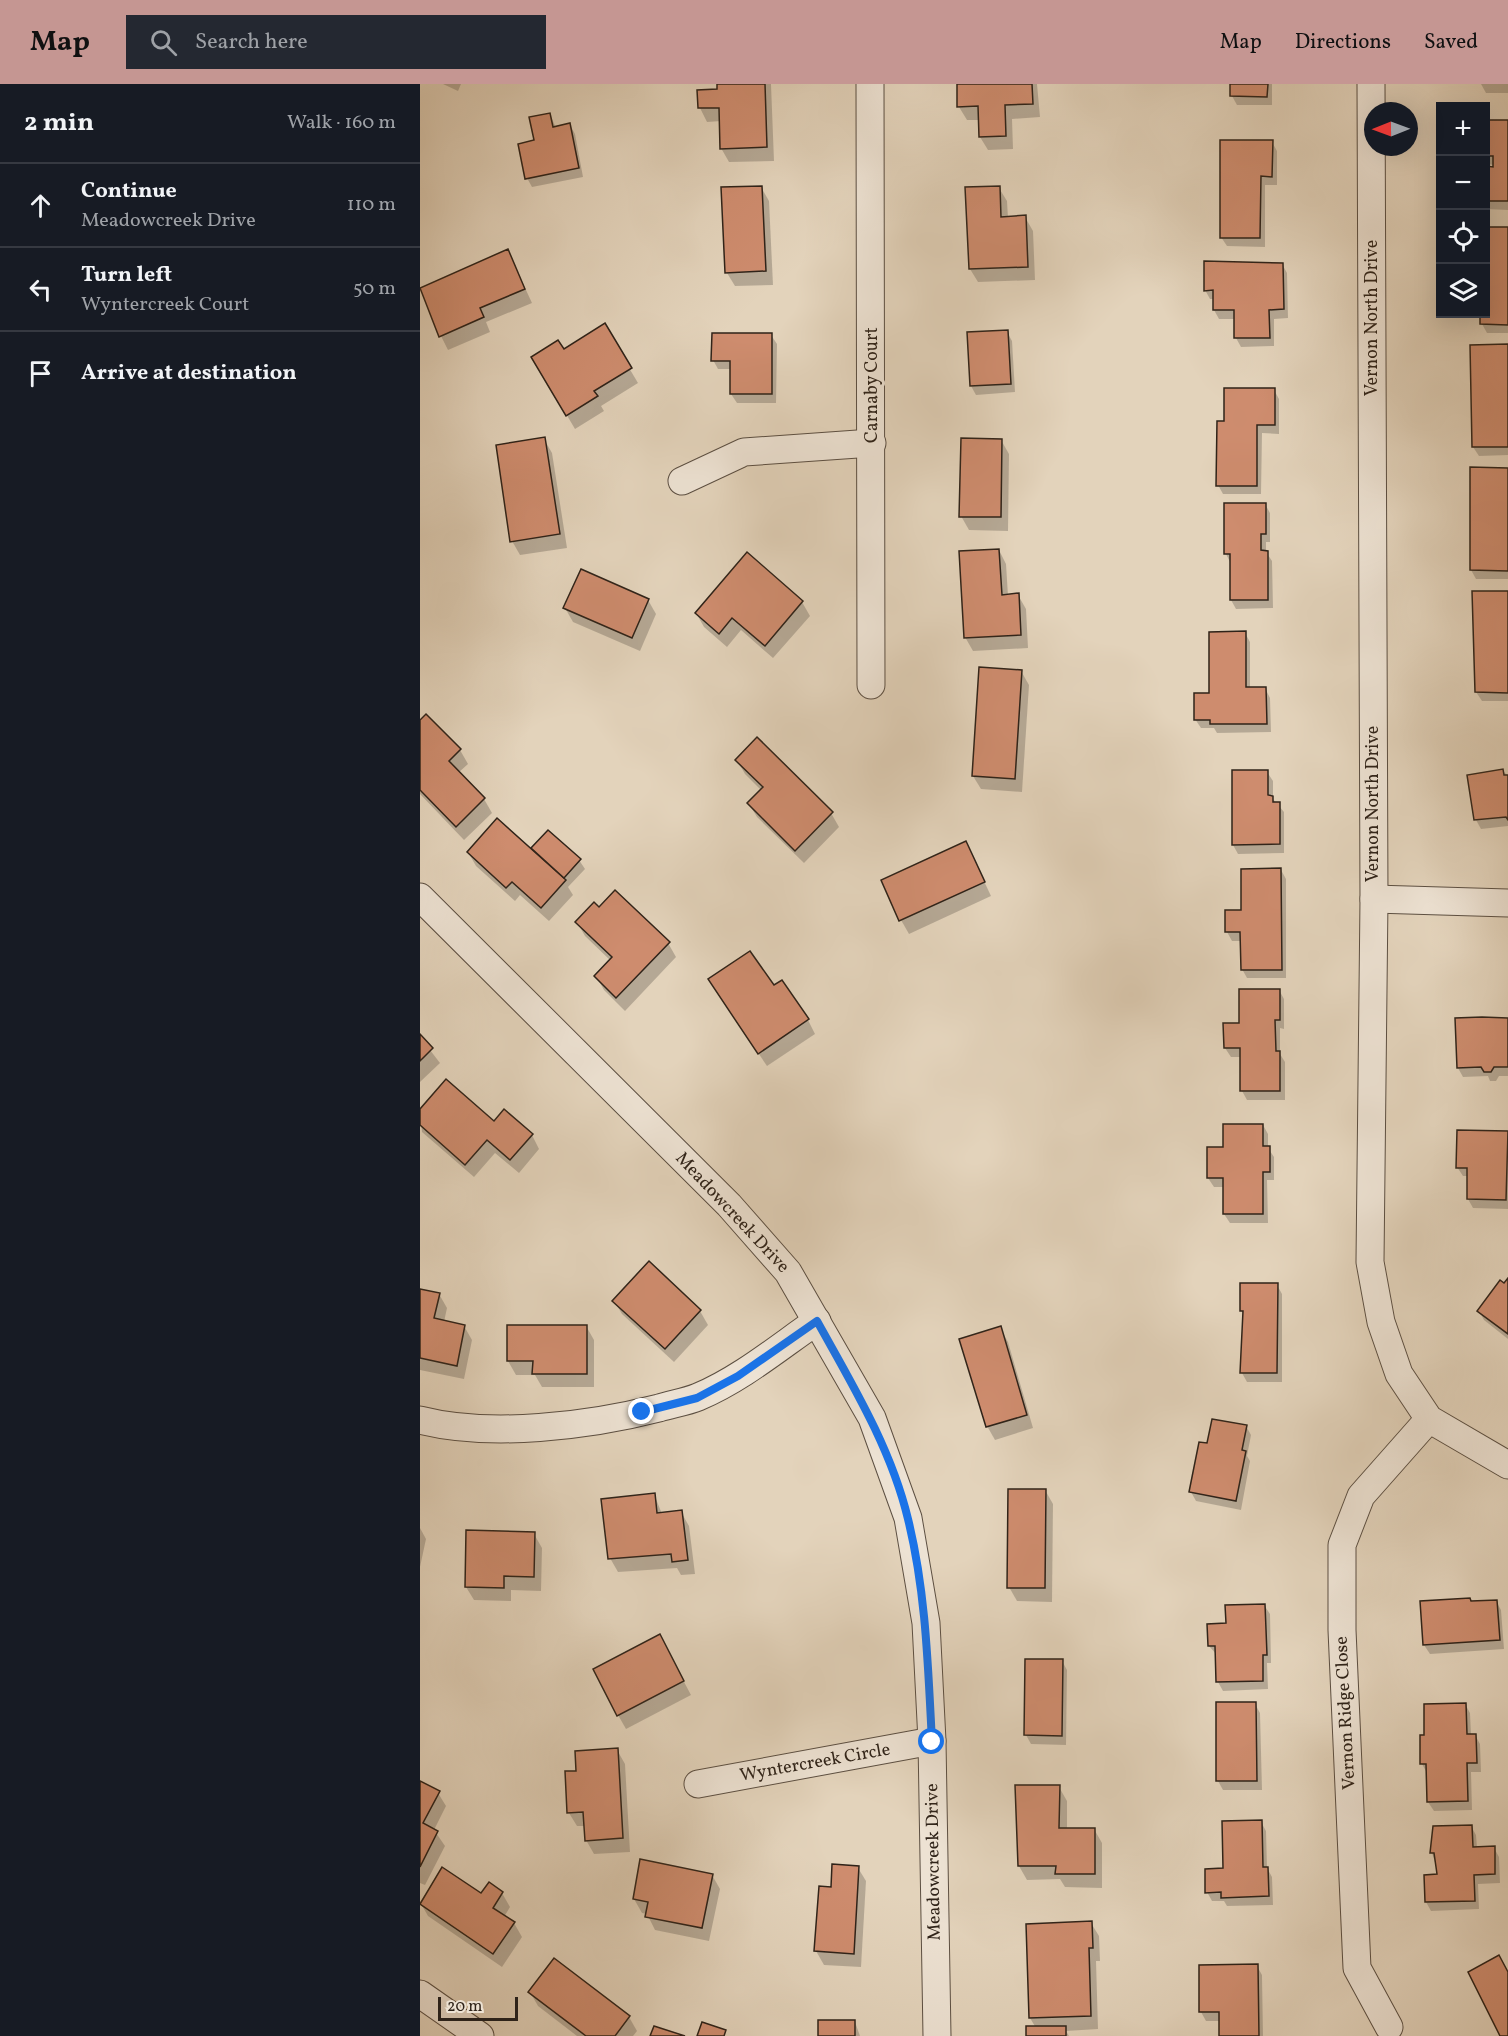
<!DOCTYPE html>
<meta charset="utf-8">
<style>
:root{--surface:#171b24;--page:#242831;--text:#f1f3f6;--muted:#9ea1a6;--line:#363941;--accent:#c59692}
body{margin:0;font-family:Vollkorn,serif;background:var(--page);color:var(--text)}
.controls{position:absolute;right:18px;top:18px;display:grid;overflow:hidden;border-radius:0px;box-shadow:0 6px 24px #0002}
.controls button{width:54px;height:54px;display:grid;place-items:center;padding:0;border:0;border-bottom:2px solid var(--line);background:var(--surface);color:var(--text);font:30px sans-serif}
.compass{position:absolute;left:944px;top:18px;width:54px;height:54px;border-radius:50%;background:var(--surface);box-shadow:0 6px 24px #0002;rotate:269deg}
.scale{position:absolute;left:18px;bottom:15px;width:80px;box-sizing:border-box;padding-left:6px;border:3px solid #2f2319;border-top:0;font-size:16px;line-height:21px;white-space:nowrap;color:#2f2319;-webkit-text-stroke:4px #ede2d3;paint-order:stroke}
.stop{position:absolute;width:18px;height:18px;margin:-14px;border:4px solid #1a73e8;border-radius:50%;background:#fff}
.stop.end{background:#1a73e8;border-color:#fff;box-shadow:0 2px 6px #0008}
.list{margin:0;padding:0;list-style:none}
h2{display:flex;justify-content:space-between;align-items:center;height:78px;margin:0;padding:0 24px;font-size:26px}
h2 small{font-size:20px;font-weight:400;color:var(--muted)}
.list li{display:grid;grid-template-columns:39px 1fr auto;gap:18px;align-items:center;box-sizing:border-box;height:84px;padding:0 24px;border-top:2px solid var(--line)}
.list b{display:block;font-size:22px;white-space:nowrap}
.list p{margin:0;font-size:20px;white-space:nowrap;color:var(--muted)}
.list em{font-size:20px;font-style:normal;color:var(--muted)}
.icon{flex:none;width:33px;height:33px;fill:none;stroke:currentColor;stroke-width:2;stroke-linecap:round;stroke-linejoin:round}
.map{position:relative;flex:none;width:1088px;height:1952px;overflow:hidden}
header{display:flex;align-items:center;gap:36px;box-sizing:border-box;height:84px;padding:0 30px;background:var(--accent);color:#111}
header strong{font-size:28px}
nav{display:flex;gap:33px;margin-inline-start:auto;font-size:21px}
.search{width:420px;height:54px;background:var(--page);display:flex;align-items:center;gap:15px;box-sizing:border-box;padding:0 21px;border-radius:0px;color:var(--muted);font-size:22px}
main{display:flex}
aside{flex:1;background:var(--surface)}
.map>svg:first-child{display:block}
.shadow{fill:#0003}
.building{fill:#ce8c6e;stroke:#2f2319;stroke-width:1.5}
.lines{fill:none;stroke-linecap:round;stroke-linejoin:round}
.street-casing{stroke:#5c4f42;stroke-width:29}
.street{stroke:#ede2d3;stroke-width:27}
.route{stroke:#1a73e8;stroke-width:8}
.labels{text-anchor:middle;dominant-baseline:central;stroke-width:6;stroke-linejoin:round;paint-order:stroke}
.street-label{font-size:18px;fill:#2f2319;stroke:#ede2d3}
</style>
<header>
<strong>Map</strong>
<div class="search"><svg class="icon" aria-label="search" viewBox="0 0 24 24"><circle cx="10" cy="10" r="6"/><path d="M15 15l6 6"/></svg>Search here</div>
<nav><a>Map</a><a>Directions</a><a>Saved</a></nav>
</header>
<main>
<aside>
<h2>2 min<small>Walk · 160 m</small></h2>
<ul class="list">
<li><svg class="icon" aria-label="ahead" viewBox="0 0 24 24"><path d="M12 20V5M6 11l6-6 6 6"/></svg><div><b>Continue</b><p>Meadowcreek Drive</p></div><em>110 m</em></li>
<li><svg class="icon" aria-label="left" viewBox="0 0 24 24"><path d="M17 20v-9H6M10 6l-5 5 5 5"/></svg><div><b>Turn left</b><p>Wyntercreek Court</p></div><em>50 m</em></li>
<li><svg class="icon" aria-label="arrive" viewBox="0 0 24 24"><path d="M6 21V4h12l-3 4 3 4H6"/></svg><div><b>Arrive at destination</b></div></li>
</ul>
</aside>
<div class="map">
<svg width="1088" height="1952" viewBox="0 0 1088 1952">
<rect width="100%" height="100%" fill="#e3d3bb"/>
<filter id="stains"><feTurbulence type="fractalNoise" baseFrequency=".00333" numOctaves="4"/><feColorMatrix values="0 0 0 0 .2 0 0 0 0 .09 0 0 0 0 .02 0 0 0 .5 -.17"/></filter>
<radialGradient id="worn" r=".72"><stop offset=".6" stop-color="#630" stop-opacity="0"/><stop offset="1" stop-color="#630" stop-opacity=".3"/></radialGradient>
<!-- shadow -->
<g class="shadow">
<polygon points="23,0 41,0 38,7"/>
<polygon points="298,0 351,0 354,77 309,78 301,64 301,37 287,38 280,24 299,7"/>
<polygon points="538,0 617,0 620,33 592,35 593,65 568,66 560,53 560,36 547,36 539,23"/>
<polygon points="812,0 852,0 852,21 817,21 812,12"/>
<polygon points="1061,0 1088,0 1088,9 1066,9"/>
<polygon points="130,30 136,44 150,41 155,50 163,93 112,103 107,94 116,58"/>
<polygon points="1066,38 1088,38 1088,126 1066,125 1066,84 1075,84 1075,81 1066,80"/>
<polygon points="852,58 857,67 857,101 845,101 845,163 807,162 801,153"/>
<polygon points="341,103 349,117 353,201 315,202 307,189"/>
<polygon points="579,104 587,117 588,134 605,133 613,147 615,196 558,198 550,185"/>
<polygon points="1066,144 1088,145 1088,249 1067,249 1062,240 1062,230 1066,230"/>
<polygon points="88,167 112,219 66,238 70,248 28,266 21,252"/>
<polygon points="862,180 867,189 868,234 854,235 854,262 821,263 816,254 816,235 799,235 794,226 794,215 790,215 785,206"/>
<polygon points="184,242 218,299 181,322 184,327 155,345 113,274 143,267"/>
<polygon points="587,248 592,257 595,308 556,311 551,302"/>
<polygon points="351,251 357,260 356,319 317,319 311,310 312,285 298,285 293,276"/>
<polygon points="1088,262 1088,371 1059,372 1053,363 1051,263"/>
<polygon points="854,306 859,315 859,350 842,349 841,410 803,410 798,401 805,338"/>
<polygon points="124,355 132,369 147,464 100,471 92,457"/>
<polygon points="581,356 589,370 588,447 549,446 541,432"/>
<polygon points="1088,385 1088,495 1056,495 1051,486"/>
<polygon points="845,420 850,429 850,458 846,458 846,468 852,477 853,524 816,525 811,516 811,480 806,470"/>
<polygon points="579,466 586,480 588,512 598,511 606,525 608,564 553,567 545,553"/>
<polygon points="327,470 382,518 390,532 353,574 321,546 307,563 284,543 276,529"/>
<polygon points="1053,508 1088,508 1088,617 1062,617 1056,608"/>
<polygon points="228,516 236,530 220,567 153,538 145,524"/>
<polygon points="825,549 830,558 830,604 845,604 850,614 851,648 797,649 794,644 781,644 775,635"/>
<polygon points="601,587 609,601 602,708 561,705 553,692"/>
<polygon points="0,638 40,666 48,680 38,689 64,715 72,729 44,756 0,710"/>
<polygon points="317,676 411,729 419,743 384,779 337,733 329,720 342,707 325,690"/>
<polygon points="813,687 847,688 853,697 853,715 864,728 864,769 818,770 813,761"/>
<polygon points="1083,687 1088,692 1088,742 1061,745 1056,736"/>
<polygon points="546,759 571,812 489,850 481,836"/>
<polygon points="113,764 159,776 165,785 148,803 153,811 129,837 100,811 95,817 56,782 48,768 116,770"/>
<polygon points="861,786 866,795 866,894 827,894 822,885 822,857 812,857 807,848"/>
<polygon points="157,838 248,859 256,873 205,927 184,906 176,892 191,877 165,852"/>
<polygon points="353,903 388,936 395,950 347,982 298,910"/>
<polygon points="859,906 864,915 864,945 860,944 860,970 865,978 865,1016 827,1016 822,1007 822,973 811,973 805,964 820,940"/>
<polygon points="1088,935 1088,992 1079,992 1076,997 1070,997 1068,992 1043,993 1038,984"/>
<polygon points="0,953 20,979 0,998"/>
<polygon points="0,1027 74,1039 112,1051 119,1065 99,1089 75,1069 54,1093 2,1048"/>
<polygon points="843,1041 848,1050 848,1064 854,1073 854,1096 847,1096 848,1139 810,1139 804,1130 805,1103 794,1103 788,1094 788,1065 805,1065"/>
<polygon points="1038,1048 1088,1050 1088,1125 1053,1124 1048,1115 1049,1092 1043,1092 1037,1083"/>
<polygon points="229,1179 280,1227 288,1241 254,1278 202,1230 194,1217"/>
<polygon points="1088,1196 1088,1255 1064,1236 1059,1227"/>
<polygon points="857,1201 862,1210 862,1298 827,1298 822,1289 825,1232 821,1226"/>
<polygon points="0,1206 19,1210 27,1224 24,1238 44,1242 52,1256 44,1295 0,1286"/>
<polygon points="166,1242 174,1256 174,1303 122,1303 115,1291 96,1291 88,1277"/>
<polygon points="580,1244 588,1258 613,1344 575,1356 567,1342"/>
<polygon points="826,1342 831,1351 827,1372 830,1377 821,1426 776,1417 771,1408"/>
<polygon points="625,1406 633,1420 632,1518 597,1517 589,1503"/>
<polygon points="234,1410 242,1430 261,1428 269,1442 275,1490 261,1491 257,1484 198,1488 190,1474"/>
<polygon points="0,1444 6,1455 0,1483"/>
<polygon points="114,1450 122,1464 121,1507 91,1506 91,1517 54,1516 46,1503"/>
<polygon points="1076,1517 1081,1526 1084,1565 1010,1570 1004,1561 1002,1519"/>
<polygon points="844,1521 850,1530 851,1579 847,1579 848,1605 803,1607 798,1598 797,1571 789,1562 807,1541"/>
<polygon points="247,1566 271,1611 206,1645 198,1631"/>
<polygon points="606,1576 642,1577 647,1586 646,1661 611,1660 606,1651"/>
<polygon points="835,1620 840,1629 842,1706 803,1706 798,1697"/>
<polygon points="1045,1620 1050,1629 1051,1651 1055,1651 1060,1660 1061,1688 1051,1688 1052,1726 1014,1727 1008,1718 1007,1689 1002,1680 1001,1652 1006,1652"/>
<polygon points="197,1666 205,1680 210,1768 174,1770 166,1756 165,1742 157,1742 149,1729 157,1688"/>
<polygon points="0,1699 18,1709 26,1722 14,1746 25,1762 5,1801 0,1799"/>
<polygon points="639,1703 647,1717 647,1745 674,1745 682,1759 682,1804 645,1803 640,1795 607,1796 599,1782"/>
<polygon points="841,1738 846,1747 847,1784 852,1793 853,1821 807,1822 804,1817 792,1817 787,1808"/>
<polygon points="1051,1742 1056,1751 1057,1764 1074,1764 1079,1773 1080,1799 1058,1800 1059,1825 1011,1827 1006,1818 1019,1791 1012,1769"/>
<polygon points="438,1784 446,1797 441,1883 404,1881 396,1867 412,1804"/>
<polygon points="23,1785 62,1811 82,1809 90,1823 84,1833 94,1839 102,1853 82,1883 8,1832 0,1818"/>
<polygon points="292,1791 300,1805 289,1857 235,1846 227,1830 222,1829 214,1815"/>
<polygon points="671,1839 679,1852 680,1877 676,1877 678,1945 646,1947 649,1952 607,1952 616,1944 610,1934"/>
<polygon points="837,1882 842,1891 843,1952 801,1952 801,1937 786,1937 781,1928"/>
<polygon points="110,1908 209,1933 217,1947 213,1952 157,1952 118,1922"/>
<polygon points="435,1938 440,1952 399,1952"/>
</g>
<!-- building -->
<g class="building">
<polygon points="297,0 345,0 347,63 300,65 299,24 278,24 277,6 297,5"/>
<polygon points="537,0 612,0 613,20 585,21 586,52 559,53 558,22 537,23"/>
<polygon points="810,0 848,0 847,13 810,12"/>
<polygon points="130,29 133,43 150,39 159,84 105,95 98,60 114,56 109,33"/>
<polygon points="1066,36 1088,36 1088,117 1066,117 1066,82 1073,83 1073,72 1066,72"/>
<polygon points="800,56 853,56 852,93 841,92 840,154 800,154"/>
<polygon points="342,102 346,187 305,189 301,103"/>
<polygon points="580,102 581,133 606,131 608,183 549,185 545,103"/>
<polygon points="1066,143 1088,143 1088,241 1060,240 1060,230 1066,230"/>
<polygon points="88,165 105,205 60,224 64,233 19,253 0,204"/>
<polygon points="784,177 863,179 864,225 849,226 850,254 814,254 814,226 793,226 793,206 784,207"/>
<polygon points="185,239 212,284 174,307 178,312 146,332 111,273 138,256 144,265"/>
<polygon points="588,246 591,300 550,302 547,248"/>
<polygon points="292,249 352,249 352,310 310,310 310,277 291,277"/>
<polygon points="1088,260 1088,363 1052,363 1050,261"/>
<polygon points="804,304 855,304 855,341 837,341 837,402 796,402 797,337 804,337"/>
<polygon points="125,353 140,450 90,458 76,361"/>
<polygon points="541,354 582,355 581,433 539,433"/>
<polygon points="1050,383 1088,384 1088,487 1050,486"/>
<polygon points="804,419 846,419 846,450 841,450 841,466 848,467 848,516 810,516 810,470 804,470"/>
<polygon points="579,465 582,511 599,509 601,551 544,554 539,467"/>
<polygon points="327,468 383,517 345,562 312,534 299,550 275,529"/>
<polygon points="161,485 229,515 212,554 143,524"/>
<polygon points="1052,507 1088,507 1088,609 1055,608"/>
<polygon points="826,547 826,603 846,603 847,640 790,640 790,636 774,636 774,609 789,609 789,548"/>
<polygon points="559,583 602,586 595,695 552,692"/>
<polygon points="6,630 41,665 29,677 65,714 36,743 0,706 0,636"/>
<polygon points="337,653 413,728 375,767 327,719 343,703 315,676"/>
<polygon points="1083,685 1084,691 1088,691 1088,736 1086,733 1054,736 1047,691"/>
<polygon points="812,686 848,686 848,711 853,712 853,718 860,718 860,760 812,761"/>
<polygon points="77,734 146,796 121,824 92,798 86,804 47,768"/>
<polygon points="128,746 161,775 144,794 111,764"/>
<polygon points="546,757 565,798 479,837 461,796"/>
<polygon points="861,784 862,886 821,886 820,848 805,848 805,826 821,826 821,785"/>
<polygon points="195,806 250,858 196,914 174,892 192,873 155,838 174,818 179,823"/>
<polygon points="330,867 354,901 362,896 389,935 338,970 288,895"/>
<polygon points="819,905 860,905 860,936 855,936 856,967 860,967 860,1007 820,1007 820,964 804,964 803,939 819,939"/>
<polygon points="1062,933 1088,934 1088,983 1074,983 1071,988 1064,988 1061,983 1037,984 1035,934"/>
<polygon points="0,950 13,964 0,977"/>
<polygon points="26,995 74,1037 84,1025 113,1050 90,1076 67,1056 45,1081 0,1041 0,1025"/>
<polygon points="803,1040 843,1040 843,1062 850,1062 850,1088 843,1088 843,1130 803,1130 803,1094 787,1094 787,1063 803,1063"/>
<polygon points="1037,1046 1088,1047 1086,1116 1047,1115 1047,1084 1036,1084"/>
<polygon points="229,1177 281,1226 245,1265 192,1217"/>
<polygon points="1088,1194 1088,1250 1057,1227 1080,1196 1084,1199"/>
<polygon points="820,1199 858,1199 857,1289 820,1289 823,1227 820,1227"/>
<polygon points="0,1205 20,1209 14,1234 45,1241 37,1282 0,1274"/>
<polygon points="87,1241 167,1241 167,1290 112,1290 113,1277 87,1277"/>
<polygon points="581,1242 607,1331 566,1343 539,1255"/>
<polygon points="792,1335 827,1341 822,1366 826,1367 816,1417 769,1408 779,1358 787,1359"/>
<polygon points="588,1405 626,1405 625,1504 587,1504"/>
<polygon points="235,1409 237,1429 262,1426 268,1476 252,1478 251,1470 188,1475 181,1415"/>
<polygon points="46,1446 115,1448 114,1493 84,1492 84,1504 45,1503"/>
<polygon points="1050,1514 1051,1517 1077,1516 1080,1556 1003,1561 1000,1517"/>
<polygon points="845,1520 847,1571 843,1571 843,1597 796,1598 795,1562 788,1562 787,1540 806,1539 805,1521"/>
<polygon points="240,1550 264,1597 197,1632 173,1585"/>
<polygon points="605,1575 643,1575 642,1652 604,1651"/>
<polygon points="796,1618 836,1618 837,1697 796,1697"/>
<polygon points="1046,1619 1047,1650 1056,1650 1057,1679 1047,1679 1048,1717 1007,1718 1006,1680 1000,1680 1000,1651 1004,1651 1004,1620"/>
<polygon points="198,1664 203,1754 165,1757 163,1728 147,1729 145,1687 156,1687 155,1667"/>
<polygon points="0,1697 20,1707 3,1739 18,1747 0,1783"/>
<polygon points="595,1701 640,1701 639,1744 675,1744 675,1790 635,1790 636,1782 598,1782"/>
<polygon points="842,1736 843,1783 848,1783 849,1812 801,1814 801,1808 785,1809 785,1785 803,1784 802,1737"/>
<polygon points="1052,1741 1053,1763 1075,1762 1075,1790 1054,1791 1055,1817 1005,1818 1004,1791 1017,1790 1014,1769 1010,1769 1013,1742"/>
<polygon points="220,1775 293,1790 282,1844 225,1833 228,1818 213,1815"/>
<polygon points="412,1780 439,1782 434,1870 394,1867 399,1802 411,1803"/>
<polygon points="22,1783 61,1809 69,1798 83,1808 73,1824 95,1838 73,1870 0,1820"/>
<polygon points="672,1837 673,1864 669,1864 671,1932 609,1934 606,1840"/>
<polygon points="1079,1871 1088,1888 1088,1952 1080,1952 1048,1888"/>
<polygon points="134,1874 210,1932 195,1952 166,1952 108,1908"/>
<polygon points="838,1880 839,1952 799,1952 799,1928 779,1928 779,1881"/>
<rect x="398" y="1936" width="37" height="16"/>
<polygon points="282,1938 306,1946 304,1952 277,1952"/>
<polygon points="234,1942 265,1952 230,1952"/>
<rect x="606" y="1942" width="40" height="10"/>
</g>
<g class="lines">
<defs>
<g id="street">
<polyline points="450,0 451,601"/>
<polyline points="951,0 954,815 950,1178 961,1238 979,1290 1009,1335 1088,1381"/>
<polyline points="262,397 324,368 452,359"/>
<polyline points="0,813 309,1121 368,1188 452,1334 488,1434 506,1539 512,1657 517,1952"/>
<polyline points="954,815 1088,819"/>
<path d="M0,1336C70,1354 169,1342 239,1324C252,1320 266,1318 278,1313C321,1295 359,1263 397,1237"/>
<polyline points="278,1700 512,1657"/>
<polyline points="0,1910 60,1952"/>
<polyline points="969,1943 937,1884 922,1546 922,1461 941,1412 1009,1335"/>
</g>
</defs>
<!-- street casing -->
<use href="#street" class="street-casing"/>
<!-- street -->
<use href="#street" class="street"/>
</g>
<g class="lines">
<!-- route -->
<path class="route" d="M222,1328L277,1314L318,1292L397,1237C432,1300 471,1364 488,1435C506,1508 508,1583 512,1658"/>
</g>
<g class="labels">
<!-- street labels -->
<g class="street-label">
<text transform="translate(952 234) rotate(-90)">Vernon North Drive</text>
<text transform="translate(452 301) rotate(-90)">Carnaby Court</text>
<text transform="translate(953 720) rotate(-90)">Vernon North Drive</text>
<text transform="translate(312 1129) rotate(47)">Meadowcreek Drive</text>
<text transform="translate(926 1629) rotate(-93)">Vernon Ridge Close</text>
<text transform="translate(395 1679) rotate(-10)">Wyntercreek Circle</text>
<text transform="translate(514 1778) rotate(-91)">Meadowcreek Drive</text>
</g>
</g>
<rect width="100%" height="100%" filter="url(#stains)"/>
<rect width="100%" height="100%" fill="url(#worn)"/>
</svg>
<div class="controls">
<button>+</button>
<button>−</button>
<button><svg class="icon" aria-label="locate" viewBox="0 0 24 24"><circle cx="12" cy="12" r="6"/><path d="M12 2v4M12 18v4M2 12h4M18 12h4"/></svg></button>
<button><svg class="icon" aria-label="layers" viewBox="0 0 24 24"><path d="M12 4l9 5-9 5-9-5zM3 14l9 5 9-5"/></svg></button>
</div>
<svg class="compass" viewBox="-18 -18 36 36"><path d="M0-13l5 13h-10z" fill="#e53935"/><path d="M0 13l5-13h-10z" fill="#9ea1a6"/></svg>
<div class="scale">20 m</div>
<div class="stop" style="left:512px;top:1658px"></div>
<div class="stop end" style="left:222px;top:1328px"></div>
</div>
</main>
